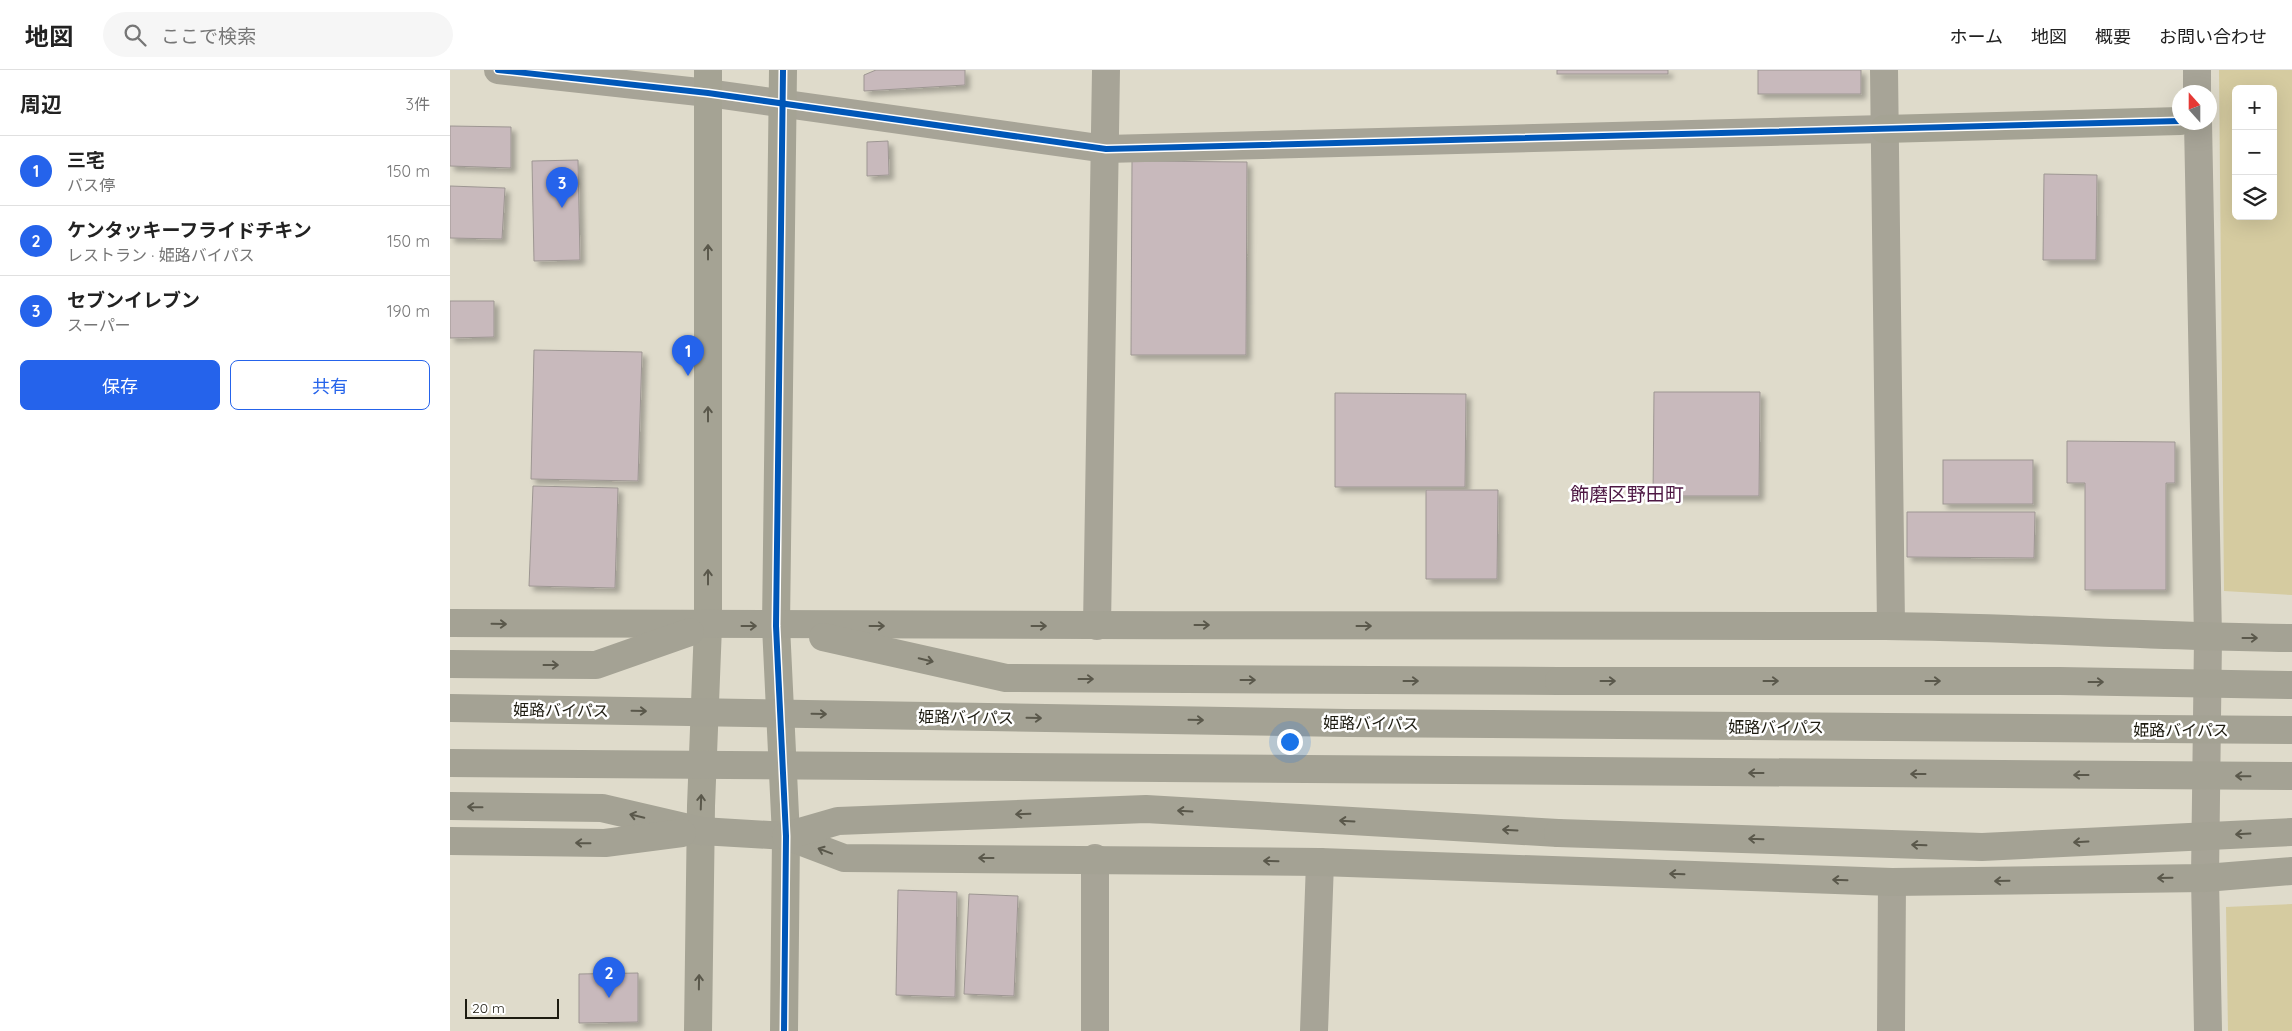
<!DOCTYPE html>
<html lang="ja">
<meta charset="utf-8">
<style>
:root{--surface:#fff;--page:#f6f6f6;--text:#222;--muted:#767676;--line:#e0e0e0;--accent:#2563eb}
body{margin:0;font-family:Quicksand,"Noto Sans JP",sans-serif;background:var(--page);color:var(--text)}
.controls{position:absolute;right:15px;top:15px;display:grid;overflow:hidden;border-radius:8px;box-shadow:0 5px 20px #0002}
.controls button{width:45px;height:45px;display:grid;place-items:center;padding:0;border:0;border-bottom:1px solid var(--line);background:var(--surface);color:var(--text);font:25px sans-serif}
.compass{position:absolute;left:1722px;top:15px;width:45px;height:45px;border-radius:50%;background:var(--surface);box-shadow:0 5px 20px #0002;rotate:339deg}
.scale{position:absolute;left:15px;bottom:12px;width:94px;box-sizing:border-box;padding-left:5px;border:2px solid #1d1b10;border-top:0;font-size:14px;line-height:18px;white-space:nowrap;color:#1d1b10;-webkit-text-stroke:4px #fff;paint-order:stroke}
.you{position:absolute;left:839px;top:671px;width:18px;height:18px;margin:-12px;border:4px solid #fff;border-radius:50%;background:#1a73e8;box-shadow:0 0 0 8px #1a73e833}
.badge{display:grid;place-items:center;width:32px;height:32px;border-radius:50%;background:var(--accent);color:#fff;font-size:16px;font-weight:700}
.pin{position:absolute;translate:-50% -41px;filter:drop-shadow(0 1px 2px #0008)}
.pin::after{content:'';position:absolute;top:26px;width:18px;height:15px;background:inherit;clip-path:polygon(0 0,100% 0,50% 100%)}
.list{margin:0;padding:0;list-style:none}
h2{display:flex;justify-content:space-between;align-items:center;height:65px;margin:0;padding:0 20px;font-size:21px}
h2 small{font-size:16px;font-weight:400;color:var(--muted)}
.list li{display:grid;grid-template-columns:32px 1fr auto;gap:15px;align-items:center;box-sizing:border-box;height:70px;padding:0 20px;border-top:1px solid var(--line)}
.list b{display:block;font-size:19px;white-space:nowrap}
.list p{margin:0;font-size:16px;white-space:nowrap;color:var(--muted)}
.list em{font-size:16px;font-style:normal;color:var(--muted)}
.actions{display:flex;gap:10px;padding:15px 20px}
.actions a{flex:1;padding:11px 0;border:1px solid var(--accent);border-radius:8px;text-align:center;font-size:18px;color:var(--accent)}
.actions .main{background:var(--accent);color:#fff}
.icon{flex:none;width:28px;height:28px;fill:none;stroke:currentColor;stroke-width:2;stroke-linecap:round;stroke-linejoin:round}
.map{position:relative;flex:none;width:1842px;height:961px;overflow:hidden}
header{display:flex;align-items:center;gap:30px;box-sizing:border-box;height:70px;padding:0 25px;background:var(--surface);border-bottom:1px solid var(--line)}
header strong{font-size:24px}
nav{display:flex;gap:28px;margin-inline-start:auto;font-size:18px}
.search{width:350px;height:45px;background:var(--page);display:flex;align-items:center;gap:12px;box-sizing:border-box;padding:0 18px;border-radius:28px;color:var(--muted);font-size:19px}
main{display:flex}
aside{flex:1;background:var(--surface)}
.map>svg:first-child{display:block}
.green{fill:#d5cba0;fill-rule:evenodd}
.building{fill:#c8b9bc;stroke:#9d9692;filter:url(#shadow)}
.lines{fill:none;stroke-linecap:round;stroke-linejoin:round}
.street{stroke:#a7a497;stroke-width:28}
.secondary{stroke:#a5a394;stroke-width:28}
.highway{stroke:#a4a294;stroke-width:28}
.highway-bridge{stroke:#a4a294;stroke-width:28}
.cycleway-casing{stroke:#fff;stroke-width:9}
.cycleway{stroke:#0057b8;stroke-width:6}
.oneway{stroke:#5a584b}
.labels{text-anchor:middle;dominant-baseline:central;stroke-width:5;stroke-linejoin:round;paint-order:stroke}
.street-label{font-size:16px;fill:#1d1b10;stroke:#fff}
.quarter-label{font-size:19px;fill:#4d1743;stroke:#fff}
</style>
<header>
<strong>地図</strong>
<div class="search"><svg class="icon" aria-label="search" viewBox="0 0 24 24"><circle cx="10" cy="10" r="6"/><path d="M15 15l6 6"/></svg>ここで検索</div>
<nav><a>ホーム</a><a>地図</a><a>概要</a><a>お問い合わせ</a></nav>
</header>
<main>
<aside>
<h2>周辺<small>3件</small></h2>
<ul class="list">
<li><span class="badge">1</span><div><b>三宅</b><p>バス停</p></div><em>150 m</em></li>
<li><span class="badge">2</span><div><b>ケンタッキーフライドチキン</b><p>レストラン · 姫路バイパス</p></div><em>150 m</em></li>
<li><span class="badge">3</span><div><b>セブンイレブン</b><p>スーパー</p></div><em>190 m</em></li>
</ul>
<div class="actions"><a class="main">保存</a><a>共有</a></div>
</aside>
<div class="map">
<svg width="1842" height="961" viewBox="0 0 1842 961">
<defs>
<filter id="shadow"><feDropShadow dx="4.5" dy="4.5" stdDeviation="2.5" flood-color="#0004"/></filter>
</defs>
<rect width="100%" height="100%" fill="#dfdbcb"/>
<!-- green -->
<g class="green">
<path d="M1769,0H1842V525L1774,521ZM1786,19H1823V146H1786Z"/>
<polygon points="1842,834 1842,961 1778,961 1776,837"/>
</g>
<!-- building -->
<g class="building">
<polygon points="426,0 515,0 515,15 414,21 414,5"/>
<rect x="1107" y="0" width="111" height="4"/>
<rect x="1308" y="0" width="103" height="24"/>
<polygon points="0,56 61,57 61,98 0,96"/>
<polygon points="438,71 439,105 417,106 417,72"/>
<polygon points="128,90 130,190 84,191 82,91"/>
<polygon points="682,91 797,92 796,285 681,285"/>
<polygon points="1594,104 1647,105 1646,190 1593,190"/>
<polygon points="0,116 55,118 52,169 0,168"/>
<polygon points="0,231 44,231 44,267 0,268"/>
<polygon points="84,280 192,282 188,411 81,409"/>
<polygon points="1204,322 1310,322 1309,426 1203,426"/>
<polygon points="885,323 1016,324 1015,417 885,417"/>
<polygon points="1617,371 1725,372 1725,413 1716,413 1716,520 1635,520 1635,413 1617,413"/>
<rect x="1493" y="390" width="90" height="44"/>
<polygon points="83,416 168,418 165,518 79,516"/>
<polygon points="976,420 1048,420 1047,509 976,509"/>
<polygon points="1457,442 1585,442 1584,488 1457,487"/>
<polygon points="448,820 507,822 505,927 446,925"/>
<polygon points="519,824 568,826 564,926 514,924"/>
<polygon points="188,903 188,952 129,953 129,904"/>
</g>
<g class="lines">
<!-- street -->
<g class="street">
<polyline points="48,0 258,23 656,79 1434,59"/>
<polyline points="1434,0 1441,556"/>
<polyline points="1747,0 1747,22"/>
<polyline points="1748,52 1758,568 1755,808 1758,961"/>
<polyline points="647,556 656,0"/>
<polyline points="645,961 645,788"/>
<polyline points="864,961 870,792"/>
<polyline points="1441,961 1442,812"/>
</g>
<!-- secondary -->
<g class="secondary">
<polyline points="333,0 326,556 336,766 334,961"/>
<polyline points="1434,59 1730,51"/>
<polyline points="248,961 251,736 258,556 258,0"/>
</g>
<!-- highway -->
<g class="highway">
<path d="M0,553C478,558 957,553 1435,556C1571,557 1706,567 1842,568"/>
<polyline points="373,567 556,608 1109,611"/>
<polyline points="0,594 146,595 240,562"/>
<polyline points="0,736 152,738 251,761 336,766 394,788 870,792 1442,812 1755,808 1842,801"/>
<polyline points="336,766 388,751 696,739 1108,763"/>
<polyline points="0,771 155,773 232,763"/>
</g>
<!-- highway-bridge -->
<g class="highway-bridge">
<polyline points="1109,611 1610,611 1842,615"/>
<polyline points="0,638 897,653 1842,660"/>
<polyline points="0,693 1842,706"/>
<polyline points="1108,763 1532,777 1842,762"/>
</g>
<defs>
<g id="cycleway">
<polyline points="48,0 258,23 656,79 1730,51"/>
<polyline points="333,0 326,556 336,766 334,961"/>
</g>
</defs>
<!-- cycleway casing -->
<use href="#cycleway" class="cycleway-casing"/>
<!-- cycleway -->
<use href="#cycleway" class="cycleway"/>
</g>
<!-- one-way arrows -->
<defs><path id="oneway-shaft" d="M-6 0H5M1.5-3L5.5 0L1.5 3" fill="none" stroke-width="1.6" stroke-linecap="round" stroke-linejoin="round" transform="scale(1.25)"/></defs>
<g class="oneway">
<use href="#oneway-shaft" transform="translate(258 182) rotate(-90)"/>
<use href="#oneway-shaft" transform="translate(258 344) rotate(-90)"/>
<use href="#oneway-shaft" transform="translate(258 507) rotate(-90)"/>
<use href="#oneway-shaft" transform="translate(49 554) rotate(1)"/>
<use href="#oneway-shaft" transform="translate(752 555)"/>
<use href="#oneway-shaft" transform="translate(299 556)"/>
<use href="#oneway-shaft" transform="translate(427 556)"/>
<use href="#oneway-shaft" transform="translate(589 556)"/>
<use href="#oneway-shaft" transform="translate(914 556)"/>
<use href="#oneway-shaft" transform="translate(1800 568)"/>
<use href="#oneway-shaft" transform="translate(476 590) rotate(13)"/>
<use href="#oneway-shaft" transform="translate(101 595)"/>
<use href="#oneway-shaft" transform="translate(636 609)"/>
<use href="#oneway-shaft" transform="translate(798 610)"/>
<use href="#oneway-shaft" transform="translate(961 611)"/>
<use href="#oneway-shaft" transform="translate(1158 611)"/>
<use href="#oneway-shaft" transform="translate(1321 611)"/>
<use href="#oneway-shaft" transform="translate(1483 611)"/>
<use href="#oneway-shaft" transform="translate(1646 612)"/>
<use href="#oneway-shaft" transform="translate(189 641) rotate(1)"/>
<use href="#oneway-shaft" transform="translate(369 644) rotate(1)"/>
<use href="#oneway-shaft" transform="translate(584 648) rotate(1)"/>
<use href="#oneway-shaft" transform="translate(746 650) rotate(1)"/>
<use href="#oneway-shaft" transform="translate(1306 703) rotate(-180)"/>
<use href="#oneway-shaft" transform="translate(1468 704) rotate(-180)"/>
<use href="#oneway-shaft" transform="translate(1631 705) rotate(-180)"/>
<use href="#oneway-shaft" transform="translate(1793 706) rotate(-179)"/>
<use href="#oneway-shaft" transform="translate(251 732) rotate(-88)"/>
<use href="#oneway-shaft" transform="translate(25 737) rotate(-179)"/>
<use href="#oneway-shaft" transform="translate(735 741) rotate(-177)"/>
<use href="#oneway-shaft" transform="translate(573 744) rotate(178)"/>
<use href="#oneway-shaft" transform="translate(187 746) rotate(-167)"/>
<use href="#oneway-shaft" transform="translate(897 751) rotate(-177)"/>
<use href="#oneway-shaft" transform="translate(1060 760) rotate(-177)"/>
<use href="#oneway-shaft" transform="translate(1793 764) rotate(177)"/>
<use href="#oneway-shaft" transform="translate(1306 769) rotate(-178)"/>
<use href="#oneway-shaft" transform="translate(1631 772) rotate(177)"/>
<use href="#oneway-shaft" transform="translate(133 773) rotate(-179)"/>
<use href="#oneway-shaft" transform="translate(1469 775) rotate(-178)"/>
<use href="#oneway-shaft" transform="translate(375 781) rotate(-159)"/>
<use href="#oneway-shaft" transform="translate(536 788) rotate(-180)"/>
<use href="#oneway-shaft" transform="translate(821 791) rotate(-179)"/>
<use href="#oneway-shaft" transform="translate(1227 804) rotate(-178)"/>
<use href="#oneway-shaft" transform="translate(1715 808) rotate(179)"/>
<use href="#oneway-shaft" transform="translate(1390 810) rotate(-178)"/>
<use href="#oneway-shaft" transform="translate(1552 811) rotate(179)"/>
<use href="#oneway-shaft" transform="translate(249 912) rotate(-89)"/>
</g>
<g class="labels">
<!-- street labels -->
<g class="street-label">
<text transform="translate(111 640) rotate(1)">姫路バイパス</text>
<text transform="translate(516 647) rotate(1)">姫路バイパス</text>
<text transform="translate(921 653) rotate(1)">姫路バイパス</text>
<text x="1326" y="657">姫路バイパス</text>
<text x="1731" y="660">姫路バイパス</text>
</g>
<!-- quarter labels -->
<g class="quarter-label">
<text x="1177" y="424">飾磨区野田町</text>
</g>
</g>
</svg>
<div class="controls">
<button>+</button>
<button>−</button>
<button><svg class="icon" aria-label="layers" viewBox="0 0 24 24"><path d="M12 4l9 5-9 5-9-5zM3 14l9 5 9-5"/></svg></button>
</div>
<svg class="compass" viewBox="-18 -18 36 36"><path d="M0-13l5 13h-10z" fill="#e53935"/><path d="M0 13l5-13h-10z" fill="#767676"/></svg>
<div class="scale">20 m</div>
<div class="you"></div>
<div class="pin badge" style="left:238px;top:306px">1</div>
<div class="pin badge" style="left:159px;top:928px">2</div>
<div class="pin badge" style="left:112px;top:138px">3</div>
</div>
</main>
